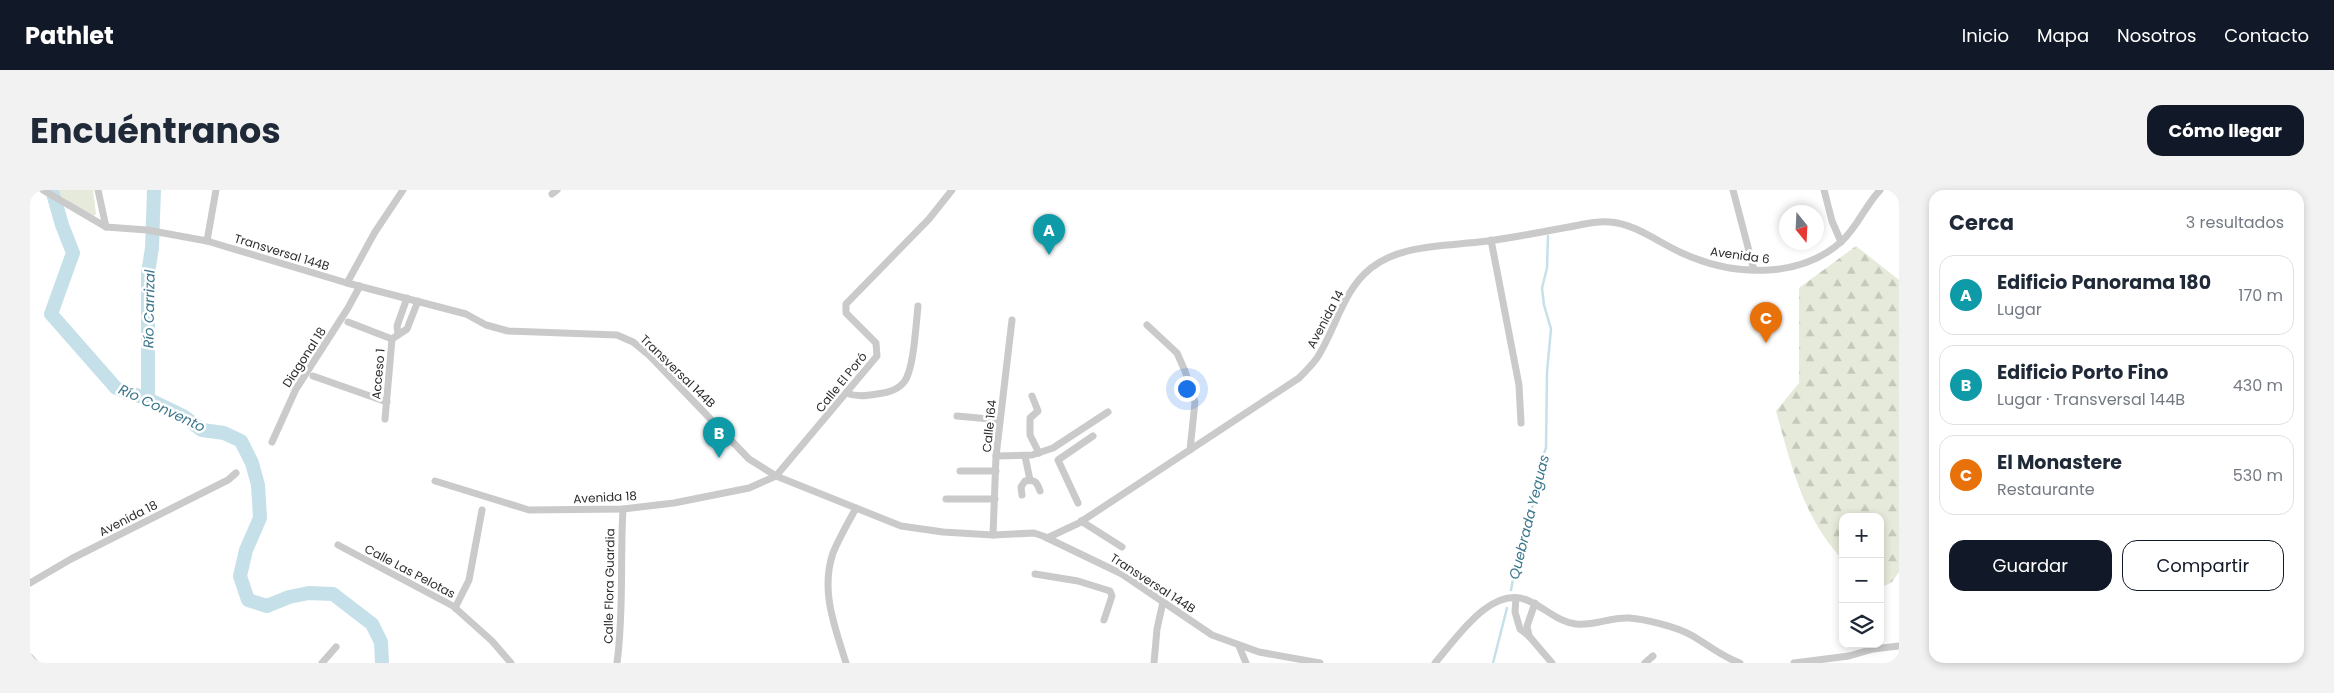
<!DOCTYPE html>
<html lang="es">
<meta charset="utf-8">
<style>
:root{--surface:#fff;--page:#f2f2f3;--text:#1f2937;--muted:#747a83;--line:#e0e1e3;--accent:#111827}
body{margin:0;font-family:Poppins,sans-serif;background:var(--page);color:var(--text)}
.controls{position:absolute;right:15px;bottom:15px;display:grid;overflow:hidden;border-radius:10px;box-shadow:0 2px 8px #0003}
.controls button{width:45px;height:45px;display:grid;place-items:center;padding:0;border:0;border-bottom:1px solid var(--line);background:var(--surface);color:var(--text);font:25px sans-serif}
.compass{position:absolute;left:1749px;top:15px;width:45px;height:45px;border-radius:50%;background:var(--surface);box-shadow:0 2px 8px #0003;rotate:162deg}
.you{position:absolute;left:1156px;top:198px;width:18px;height:18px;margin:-12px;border:4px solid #fff;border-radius:50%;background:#1a73e8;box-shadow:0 0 0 8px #1a73e833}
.badge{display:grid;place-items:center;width:32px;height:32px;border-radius:50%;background:var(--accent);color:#fff;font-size:16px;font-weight:700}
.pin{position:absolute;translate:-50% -41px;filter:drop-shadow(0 1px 2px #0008)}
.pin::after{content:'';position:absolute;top:26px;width:18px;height:15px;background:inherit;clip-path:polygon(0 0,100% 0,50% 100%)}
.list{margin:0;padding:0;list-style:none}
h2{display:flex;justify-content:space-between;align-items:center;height:65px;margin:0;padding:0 20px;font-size:21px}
h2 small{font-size:16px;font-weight:400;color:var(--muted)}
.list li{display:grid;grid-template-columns:32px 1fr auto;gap:15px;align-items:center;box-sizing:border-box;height:80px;margin:0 10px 10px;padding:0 10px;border:1px solid var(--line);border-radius:15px}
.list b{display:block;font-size:19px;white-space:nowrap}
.list p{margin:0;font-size:16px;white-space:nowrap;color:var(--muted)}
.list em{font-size:16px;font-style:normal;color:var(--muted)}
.actions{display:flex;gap:10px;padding:15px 20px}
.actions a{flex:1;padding:11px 0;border:1px solid var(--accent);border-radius:15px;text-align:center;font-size:18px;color:var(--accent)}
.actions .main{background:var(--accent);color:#fff}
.icon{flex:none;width:28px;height:28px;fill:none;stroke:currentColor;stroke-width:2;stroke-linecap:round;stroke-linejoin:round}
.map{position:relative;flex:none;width:1869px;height:473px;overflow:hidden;border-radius:15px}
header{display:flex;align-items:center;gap:30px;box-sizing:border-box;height:70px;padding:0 25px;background:var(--accent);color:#fff}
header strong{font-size:24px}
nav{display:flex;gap:28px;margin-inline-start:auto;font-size:18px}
.intro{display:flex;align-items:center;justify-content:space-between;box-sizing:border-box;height:120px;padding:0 30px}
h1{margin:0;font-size:35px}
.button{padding:12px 22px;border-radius:15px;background:var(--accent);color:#fff;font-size:18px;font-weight:700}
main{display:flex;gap:30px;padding:0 30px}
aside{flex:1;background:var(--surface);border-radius:15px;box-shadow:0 2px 8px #0003}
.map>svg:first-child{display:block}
.forest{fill:url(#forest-firs)}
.park{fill:#e5eada}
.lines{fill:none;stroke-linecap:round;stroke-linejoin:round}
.stream{stroke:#c6e0ea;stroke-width:2.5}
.river{stroke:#c6e0ea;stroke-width:14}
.minor{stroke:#cacaca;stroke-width:7}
.labels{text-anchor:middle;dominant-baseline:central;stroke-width:5;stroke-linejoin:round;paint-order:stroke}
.street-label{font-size:12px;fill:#2d2d2d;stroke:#fff}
.water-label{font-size:14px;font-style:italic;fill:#3c778d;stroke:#fff}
</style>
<header>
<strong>Pathlet</strong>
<nav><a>Inicio</a><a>Mapa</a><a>Nosotros</a><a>Contacto</a></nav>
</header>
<div class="intro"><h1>Encuéntranos</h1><a class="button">Cómo llegar</a></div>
<main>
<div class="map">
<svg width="1869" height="473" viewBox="0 0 1869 473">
<defs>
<pattern id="forest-firs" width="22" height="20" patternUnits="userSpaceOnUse" patternTransform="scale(1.25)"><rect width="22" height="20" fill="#e5eada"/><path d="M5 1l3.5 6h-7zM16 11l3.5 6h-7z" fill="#c5c9bb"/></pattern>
</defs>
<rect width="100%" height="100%" fill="#fff"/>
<!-- forest -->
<path class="forest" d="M1826,56L1869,90V382L1862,392L1850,398V327H1813V370C1773,328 1761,274 1746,221L1769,193V98Z"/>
<!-- park -->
<polygon class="park" points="29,0 63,0 66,24 63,26 59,25 31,6"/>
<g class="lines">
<!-- stream -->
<g class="stream">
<polyline points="1481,400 1490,351 1502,319 1509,277 1516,258 1517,182 1521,139 1514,115 1512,98 1517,78 1518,46"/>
<polyline points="1463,473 1477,418"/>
</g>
<!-- river -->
<g class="river">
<polyline points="22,0 32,35 43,63 21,124 86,198 118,209 153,226 172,240 194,243 211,251 222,273 228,295 230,328 216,360 210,386 218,410 237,416 259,407 279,403 303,404 342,434 351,452 352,473"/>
<polyline points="118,209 118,83 122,58 124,0"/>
</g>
<!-- minor -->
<g class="minor">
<polyline points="13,0 76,37 117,40 177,51 317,93 436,124 456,135 478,141 587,145 603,152 619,165 719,269 746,286 871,336 913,342 963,345 1004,343 1013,346 1092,384 1182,445 1229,462 1290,473"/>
<polyline points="68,0 76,37"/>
<polyline points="1703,0 1724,80"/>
<polyline points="1794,0 1802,31 1811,52"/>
<polyline points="522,4 527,0"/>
<polyline points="1461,50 1489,195 1491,233"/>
<polyline points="177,51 186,0"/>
<polyline points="317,93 345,42 373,0"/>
<polyline points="318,132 362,149"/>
<polyline points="1117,135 1147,163 1155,181 1165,212 1160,260"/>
<polyline points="368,144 367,136 377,108"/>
<polyline points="283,186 357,212"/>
<path d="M816,203C827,207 835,206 847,204C857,203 868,200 874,192C884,180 886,133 888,116"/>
<polyline points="1002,206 1008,221 1000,228 1000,245 1009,263"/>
<polyline points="927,226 970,230"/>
<polyline points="355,229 362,149 377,139 388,111"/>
<polyline points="242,252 266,199 318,118 330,96"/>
<polyline points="966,266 1002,265 1023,258 1078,222"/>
<polyline points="995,266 1000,290"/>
<polyline points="930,281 966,281"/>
<polyline points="405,291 499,320 593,319 644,313 719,298 746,286 847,166 846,153 816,123 816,114 899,29 922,0"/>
<path d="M992,305L991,297L995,291C1005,289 1007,292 1010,301"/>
<polyline points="916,309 965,309"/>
<polyline points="1048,313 1028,270 1063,246"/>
<polyline points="1051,331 1092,357"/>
<polyline points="963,345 966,266 982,130"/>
<path d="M1017,348L1049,333L1269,188C1275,182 1282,175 1287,168C1306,139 1312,101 1341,78C1370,55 1414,56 1449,52C1479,49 1509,42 1539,37C1552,35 1566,30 1580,32C1606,34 1629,53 1652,63C1702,86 1769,90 1812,51C1828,36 1835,16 1850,0"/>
<polyline points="308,355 423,416 462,451 481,473"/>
<polyline points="1005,384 1048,391 1080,401 1082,406 1074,430"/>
<polyline points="0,393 41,369 198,290 206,283"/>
<polyline points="1486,408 1485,422 1490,439 1499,446 1522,473"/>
<polyline points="425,418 439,390 452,320"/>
<polyline points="1499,446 1497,436 1505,413"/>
<polyline points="1209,456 1216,473"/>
<polyline points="0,467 5,473"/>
<polyline points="292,473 306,457"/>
<path d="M587,473C594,422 590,370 593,319"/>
<path d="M816,473C805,437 790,401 803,363C809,348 818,333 826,318"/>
<polyline points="1124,473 1127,439 1133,412"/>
<path d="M1405,473C1426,449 1462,393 1499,411C1515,418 1528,432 1546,434C1565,436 1580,427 1599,428C1615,429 1647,437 1661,445C1677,454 1692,467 1710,473"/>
<polyline points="1615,473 1623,466"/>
<polyline points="1764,473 1819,466 1843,459 1869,456"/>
</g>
</g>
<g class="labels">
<!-- street labels -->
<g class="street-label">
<text transform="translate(252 62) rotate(17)">Transversal 144B</text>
<text transform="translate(1710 65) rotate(8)">Avenida 6</text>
<text transform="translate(1295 129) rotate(-62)">Avenida 14</text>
<text transform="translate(274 167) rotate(-57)">Diagonal 18</text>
<text transform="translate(648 181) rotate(44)">Transversal 144B</text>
<text transform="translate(348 184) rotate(-85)">Acceso 1</text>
<text transform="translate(811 192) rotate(-51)">Calle El Poró</text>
<text transform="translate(959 236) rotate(-84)">Calle 164</text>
<text transform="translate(575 307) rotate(-3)">Avenida 18</text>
<text transform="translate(98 328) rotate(-27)">Avenida 18</text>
<text transform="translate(380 381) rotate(28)">Calle Las Pelotas</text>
<text transform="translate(1123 393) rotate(33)">Transversal 144B</text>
<text transform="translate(579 396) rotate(-89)">Calle Flora Guardia</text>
</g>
<!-- water labels -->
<g class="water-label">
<text transform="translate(119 119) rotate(-89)">Río Carrizal</text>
<text transform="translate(132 218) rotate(25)">Río Convento</text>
<text transform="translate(1499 327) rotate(-76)">Quebrada Yeguas</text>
</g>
</g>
</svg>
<div class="controls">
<button>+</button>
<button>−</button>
<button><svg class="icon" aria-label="layers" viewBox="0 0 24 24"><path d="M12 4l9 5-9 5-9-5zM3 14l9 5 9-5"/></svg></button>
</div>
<svg class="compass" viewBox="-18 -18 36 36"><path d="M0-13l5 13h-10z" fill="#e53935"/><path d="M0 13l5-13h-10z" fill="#747a83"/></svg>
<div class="you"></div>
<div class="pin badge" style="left:1019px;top:65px;background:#0f9aa8">A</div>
<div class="pin badge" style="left:689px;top:268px;background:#0f9aa8">B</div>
<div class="pin badge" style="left:1736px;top:153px;background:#e8710a">C</div>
</div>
<aside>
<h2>Cerca<small>3 resultados</small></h2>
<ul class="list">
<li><span class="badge" style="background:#0f9aa8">A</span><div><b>Edificio Panorama 180</b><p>Lugar</p></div><em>170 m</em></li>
<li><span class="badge" style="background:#0f9aa8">B</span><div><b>Edificio Porto Fino</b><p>Lugar · Transversal 144B</p></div><em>430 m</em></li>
<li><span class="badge" style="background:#e8710a">C</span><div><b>El Monastere</b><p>Restaurante</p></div><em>530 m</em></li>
</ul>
<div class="actions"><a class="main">Guardar</a><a>Compartir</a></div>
</aside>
</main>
